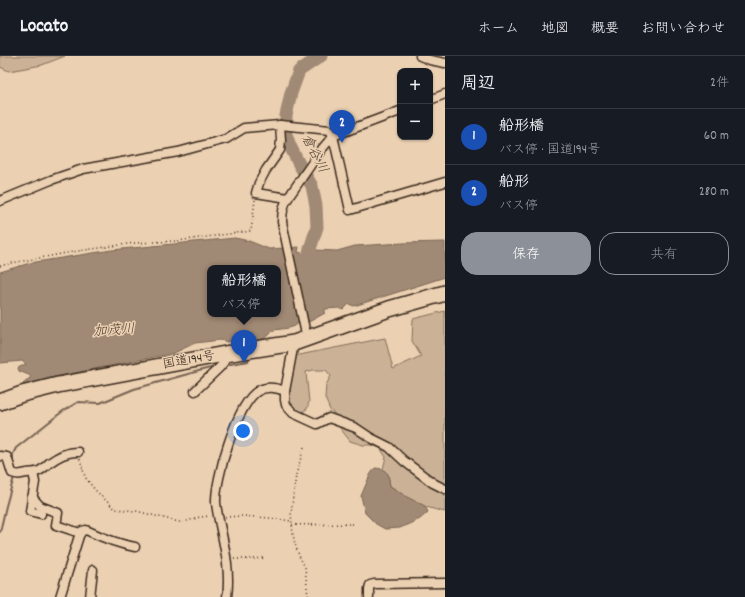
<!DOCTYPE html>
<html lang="ja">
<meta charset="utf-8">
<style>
:root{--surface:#171b24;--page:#20242c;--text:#f1f3f6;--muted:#9ea1a6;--line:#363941;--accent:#8c9099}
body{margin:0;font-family:Dekko,"Klee One",sans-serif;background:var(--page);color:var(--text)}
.controls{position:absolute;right:12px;top:12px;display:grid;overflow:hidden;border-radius:8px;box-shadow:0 1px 3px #0004}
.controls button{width:36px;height:36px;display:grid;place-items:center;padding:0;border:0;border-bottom:1px solid var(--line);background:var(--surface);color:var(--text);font:20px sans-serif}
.you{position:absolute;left:243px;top:375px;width:14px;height:14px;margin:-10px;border:3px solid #fff;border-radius:50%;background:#1a73e8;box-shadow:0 0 0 6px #1a73e833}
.badge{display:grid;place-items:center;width:26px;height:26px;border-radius:50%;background:var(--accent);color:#fff;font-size:13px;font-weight:700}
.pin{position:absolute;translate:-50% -33px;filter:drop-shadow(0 1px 2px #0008)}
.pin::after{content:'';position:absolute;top:21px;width:14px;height:12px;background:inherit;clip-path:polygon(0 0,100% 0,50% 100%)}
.popup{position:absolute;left:207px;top:209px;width:74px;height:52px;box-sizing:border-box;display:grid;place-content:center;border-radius:8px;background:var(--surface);filter:drop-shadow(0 1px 3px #0005);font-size:13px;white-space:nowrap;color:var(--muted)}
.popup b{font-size:15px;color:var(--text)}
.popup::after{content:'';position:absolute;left:50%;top:100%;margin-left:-8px;border:8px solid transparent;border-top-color:var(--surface)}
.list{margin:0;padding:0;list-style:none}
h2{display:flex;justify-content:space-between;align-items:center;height:52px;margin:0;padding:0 16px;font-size:17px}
h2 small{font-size:13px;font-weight:400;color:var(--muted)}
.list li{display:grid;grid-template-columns:26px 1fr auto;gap:12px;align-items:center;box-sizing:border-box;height:56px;padding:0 16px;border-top:1px solid var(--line)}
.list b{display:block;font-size:15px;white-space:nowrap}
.list p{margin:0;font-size:13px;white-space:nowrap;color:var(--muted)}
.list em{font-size:13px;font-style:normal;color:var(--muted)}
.actions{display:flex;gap:8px;padding:12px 16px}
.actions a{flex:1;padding:9px 0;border:1px solid var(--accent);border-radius:16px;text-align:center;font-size:14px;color:var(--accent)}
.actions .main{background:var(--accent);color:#fff}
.map{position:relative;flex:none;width:445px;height:541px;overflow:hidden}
header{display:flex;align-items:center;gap:24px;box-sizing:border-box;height:56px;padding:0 20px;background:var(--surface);border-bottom:1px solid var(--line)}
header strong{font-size:19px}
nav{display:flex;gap:22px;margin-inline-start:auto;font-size:14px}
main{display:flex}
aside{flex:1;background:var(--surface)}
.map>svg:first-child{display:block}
.green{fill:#cbb297;stroke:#836e5a}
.water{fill:#a18a74;stroke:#786452;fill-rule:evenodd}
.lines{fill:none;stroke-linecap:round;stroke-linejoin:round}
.stream{stroke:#786452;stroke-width:2}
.river{stroke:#a18a74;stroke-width:13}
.street-casing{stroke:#3b2a1e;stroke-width:11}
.highway-casing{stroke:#3b2a1e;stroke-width:18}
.path{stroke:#3b2a1e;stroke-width:1.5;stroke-dasharray:1 3;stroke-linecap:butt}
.street{stroke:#ebd0b2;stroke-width:8}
.highway{stroke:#ebd0b2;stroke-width:15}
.labels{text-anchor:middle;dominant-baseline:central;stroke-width:3;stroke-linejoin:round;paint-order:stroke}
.street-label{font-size:13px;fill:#3b2a1e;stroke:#ebd0b2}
.water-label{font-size:14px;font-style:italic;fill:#4f3d2f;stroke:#ebd0b2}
</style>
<header>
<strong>Locato</strong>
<nav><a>ホーム</a><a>地図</a><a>概要</a><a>お問い合わせ</a></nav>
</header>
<main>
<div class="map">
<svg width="445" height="541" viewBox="0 0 445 541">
<rect width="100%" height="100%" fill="#ebd0b2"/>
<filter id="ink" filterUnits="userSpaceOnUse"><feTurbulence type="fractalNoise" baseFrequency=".025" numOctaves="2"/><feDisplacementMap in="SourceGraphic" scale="8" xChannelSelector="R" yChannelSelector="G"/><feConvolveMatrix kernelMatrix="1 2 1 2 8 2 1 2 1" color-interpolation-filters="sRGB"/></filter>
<g filter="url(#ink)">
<!-- green -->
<g class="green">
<polygon points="0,0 65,0 42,9 9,15 0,11"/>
<path d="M445,255V456C432,453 418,449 406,441C401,437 396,433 390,430L388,418L383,413L386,401L380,392L372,389H363L350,385L340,372L339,362L330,354L325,342L326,329L331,320L326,314H313L306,316L309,346L307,353L302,356C300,356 298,356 296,355C282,348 292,313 294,300L385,282L393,313L421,300L412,285L413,263Z"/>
</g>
<!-- water -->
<g class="water">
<path d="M235,182L249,185L269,193L299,191L298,196L312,200L315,194L337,195L355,190L403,187L445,186V221L354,250L349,248L343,254L339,252L325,253V257L307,267L297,268L295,270L289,272L274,274L266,282H265L252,286H247L242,284L236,283L228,286L220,284L195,287L174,297L54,321L22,330L25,325L29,323L31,320L19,315L18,312L26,308L22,305L0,307V216L30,207L112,194ZM210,212H278V258H210Z"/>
<polygon points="375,412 383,413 388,418 390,430 407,441 425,450 428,456 420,463 400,472 385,473 376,468 365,457 361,440 370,419"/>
</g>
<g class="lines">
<!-- stream -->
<g class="stream">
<polyline points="225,309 248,305 250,299"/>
<polyline points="13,407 13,398 16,392 63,355 78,346 100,347 134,333 206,313 216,311"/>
<polyline points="0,476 6,450 14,421"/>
</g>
<!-- river -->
<polyline class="river" points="306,217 310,193 317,171 316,150 312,130 300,110 290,90 286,78 286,60 291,37 299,15 321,0"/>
<defs>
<g id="street">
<polyline points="420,0 430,4 445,7"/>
<polyline points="430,44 445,38"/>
<polyline points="400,55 333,80 350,154 445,126"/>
<polyline points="280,69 281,84 280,94 266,114 259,127 256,137 288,142"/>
<path d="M0,145L51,124L83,113L178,96L226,83L244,72L280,69L330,74L333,80L321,94L288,142C283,149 282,157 282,166L307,283"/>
<polyline points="294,287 285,335 285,344 286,349 293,357 317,368 329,362 356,372 371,382 389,391 404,405 433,427 445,433"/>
<polyline points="195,335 220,311 224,306 225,298"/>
<path d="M0,400L7,401L12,417C19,420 20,418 27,417C31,416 35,417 39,415C43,413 46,410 49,407C57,401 68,395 78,396"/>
<polyline points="33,417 35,426 30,455 41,458"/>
<polyline points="32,441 40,450 58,457 56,469 80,477"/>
<path d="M60,541L79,480L82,475L86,474C101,481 118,488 135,491"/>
<polyline points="90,541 93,514"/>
<path d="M227,541C230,518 226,497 221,474C219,465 217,456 216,447C215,423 237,347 258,335C266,330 277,332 285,335"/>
<polyline points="369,541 369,533 370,529 374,528 445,527"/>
</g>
<polyline id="highway" points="0,346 22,338 58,329 225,298 294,287 389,253 445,237"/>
</defs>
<!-- street casing -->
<use href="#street" class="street-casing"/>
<!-- highway casing -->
<use href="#highway" class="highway-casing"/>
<!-- path -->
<g class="path">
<polyline points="0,210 12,207 78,195 135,187 177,185 251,175 255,144"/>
<polyline points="304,391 296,419 291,457 293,479 295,488 300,502 305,511 308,541"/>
<polyline points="80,403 85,421 95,434 115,453 136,455 179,466 184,466 200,461 210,460"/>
<polyline points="225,461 244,460 270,462 291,465"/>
<polyline points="292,469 354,468"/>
<polyline points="234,503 253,503 266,502"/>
</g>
<!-- street -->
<use href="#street" class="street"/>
<!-- highway -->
<use href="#highway" class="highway"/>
</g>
</g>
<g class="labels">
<!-- street labels -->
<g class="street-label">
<text transform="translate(189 305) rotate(-10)">国道194号</text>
</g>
<!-- water labels -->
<g class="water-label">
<text transform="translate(314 98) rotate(63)">倉谷川</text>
<text transform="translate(114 275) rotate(-4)">加茂川</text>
</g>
</g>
</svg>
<div class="controls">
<button>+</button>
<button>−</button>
</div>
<div class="you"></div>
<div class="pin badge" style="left:244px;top:307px;background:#1a4fb4">1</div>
<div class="popup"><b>船形橋</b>バス停</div>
<div class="pin badge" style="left:342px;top:87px;background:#1a4fb4">2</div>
</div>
<aside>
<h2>周辺<small>2件</small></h2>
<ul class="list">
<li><span class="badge" style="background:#1a4fb4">1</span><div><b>船形橋</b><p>バス停 · 国道194号</p></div><em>60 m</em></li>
<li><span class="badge" style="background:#1a4fb4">2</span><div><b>船形</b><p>バス停</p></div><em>280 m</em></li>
</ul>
<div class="actions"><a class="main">保存</a><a>共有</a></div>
</aside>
</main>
